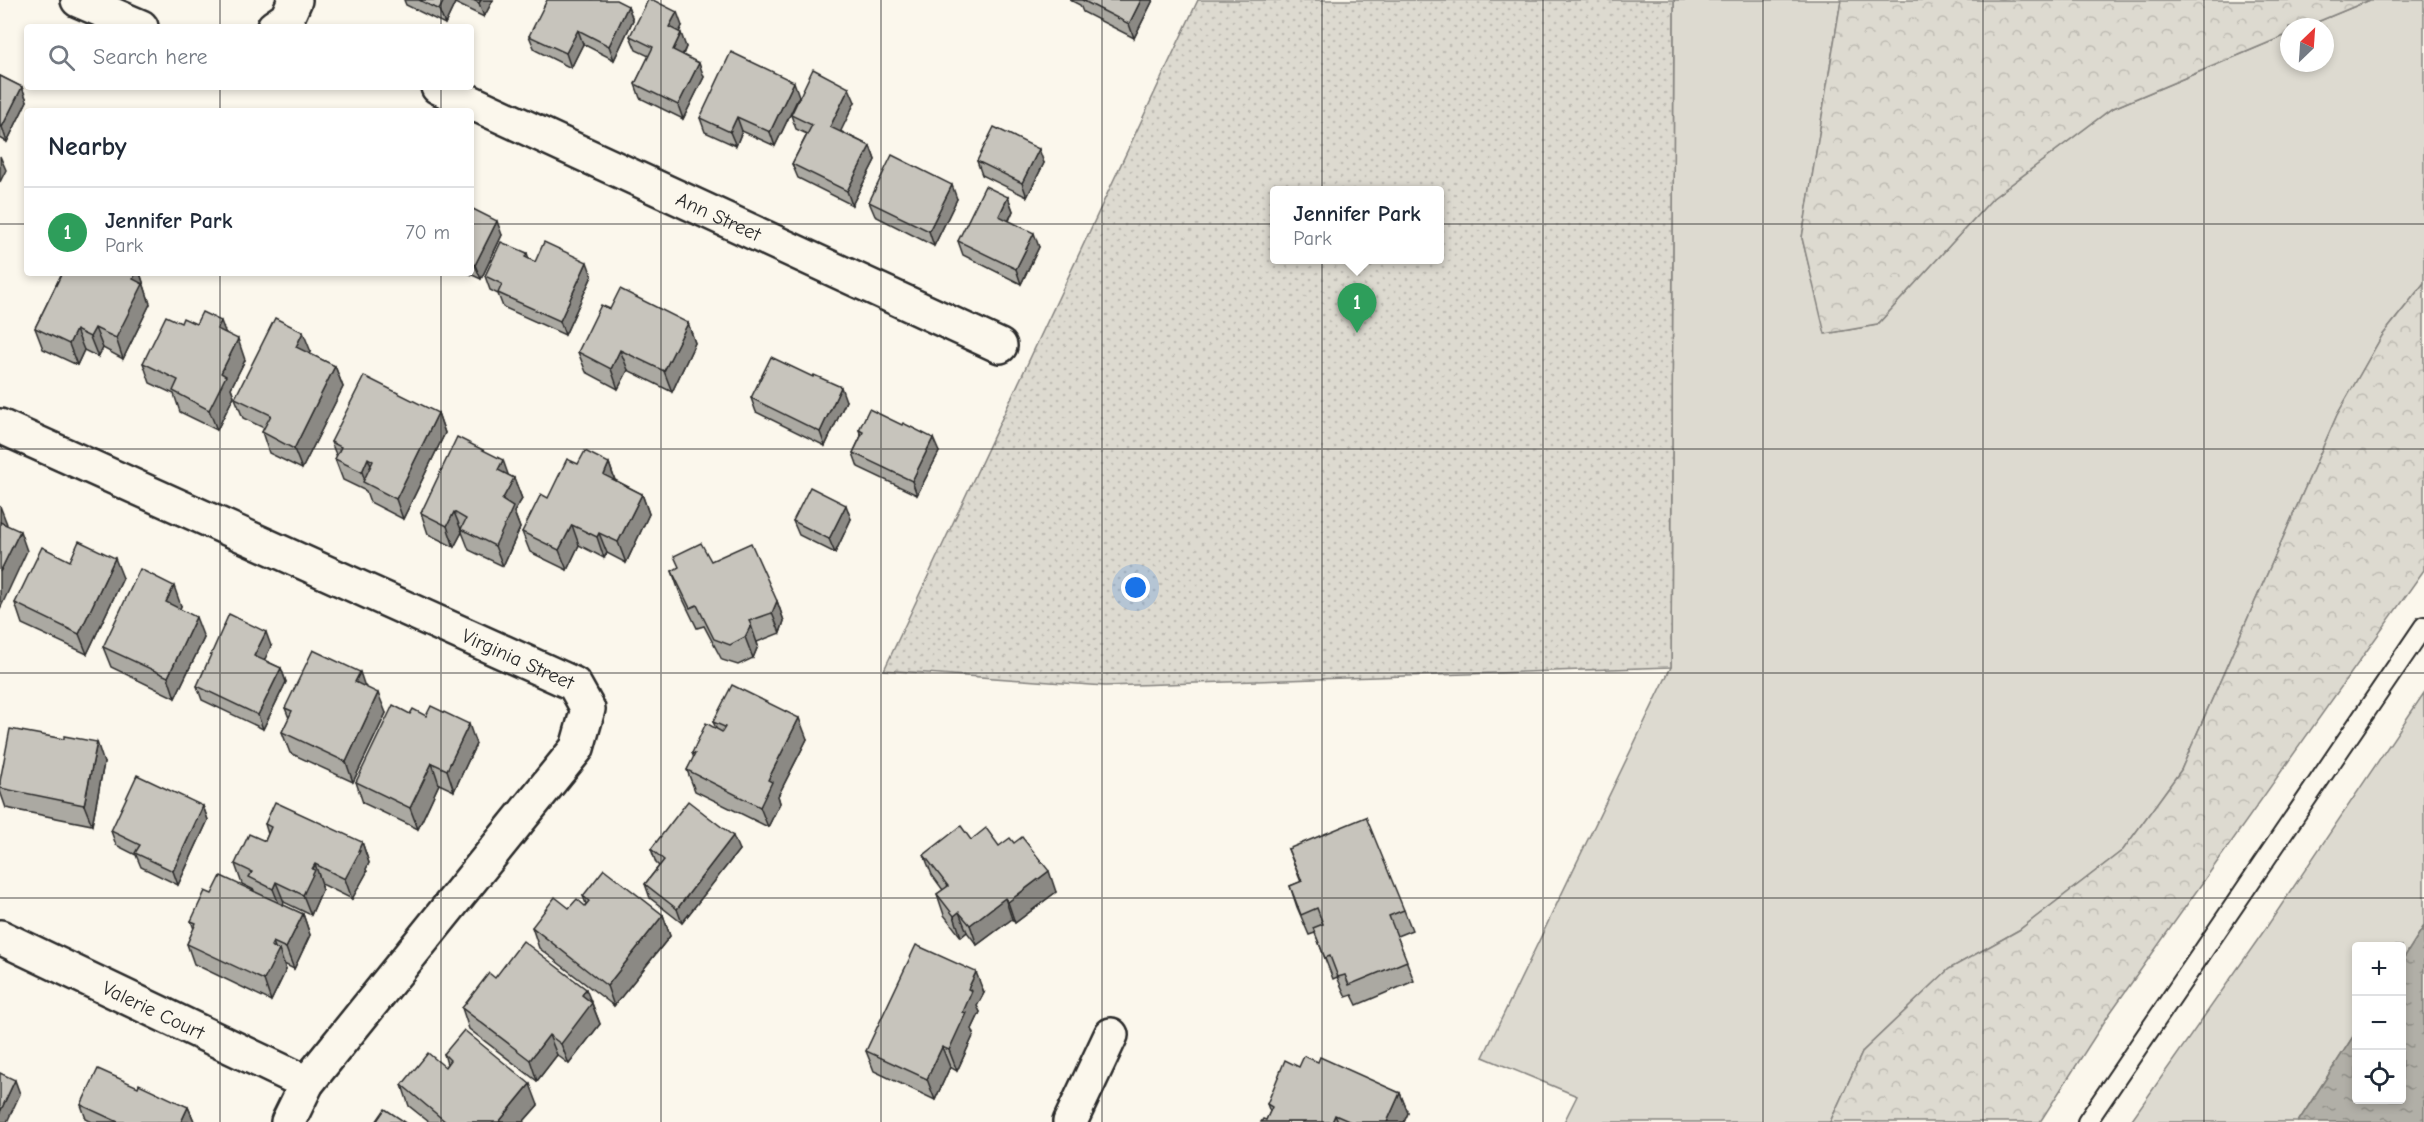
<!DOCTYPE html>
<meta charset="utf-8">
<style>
:root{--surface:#fff;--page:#f6f6f7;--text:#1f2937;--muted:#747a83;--line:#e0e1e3;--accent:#1a73e8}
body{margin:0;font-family:"Comic Neue",sans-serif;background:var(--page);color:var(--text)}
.controls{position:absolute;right:18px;bottom:18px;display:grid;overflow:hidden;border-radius:6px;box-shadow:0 3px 9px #0003}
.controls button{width:54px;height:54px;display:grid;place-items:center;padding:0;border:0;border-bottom:2px solid var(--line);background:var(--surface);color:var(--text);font:30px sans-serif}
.compass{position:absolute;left:2280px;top:18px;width:54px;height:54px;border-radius:50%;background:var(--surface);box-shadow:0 3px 9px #0003;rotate:25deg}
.you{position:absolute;left:1136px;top:588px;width:21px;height:21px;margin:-15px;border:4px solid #fff;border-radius:50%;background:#1a73e8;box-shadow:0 0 0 9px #1a73e833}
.badge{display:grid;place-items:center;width:39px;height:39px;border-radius:50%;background:var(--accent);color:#fff;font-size:20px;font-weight:700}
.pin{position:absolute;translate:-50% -50px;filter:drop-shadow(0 2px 3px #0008)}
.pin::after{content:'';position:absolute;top:32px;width:21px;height:18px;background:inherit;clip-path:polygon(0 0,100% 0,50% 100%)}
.popup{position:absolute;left:1270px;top:186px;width:174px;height:78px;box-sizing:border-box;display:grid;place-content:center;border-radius:6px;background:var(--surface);filter:drop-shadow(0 2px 4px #0005);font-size:20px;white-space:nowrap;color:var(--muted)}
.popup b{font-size:22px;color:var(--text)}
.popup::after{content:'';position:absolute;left:50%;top:100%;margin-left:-12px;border:12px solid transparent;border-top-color:var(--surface)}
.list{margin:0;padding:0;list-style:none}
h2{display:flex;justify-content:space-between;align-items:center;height:78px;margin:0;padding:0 24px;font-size:26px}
h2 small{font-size:20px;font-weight:400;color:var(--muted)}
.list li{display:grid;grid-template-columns:39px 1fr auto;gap:18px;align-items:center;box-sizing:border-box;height:90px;padding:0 24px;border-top:2px solid var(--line)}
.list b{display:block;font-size:22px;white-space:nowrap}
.list p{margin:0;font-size:20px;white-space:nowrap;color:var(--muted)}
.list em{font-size:20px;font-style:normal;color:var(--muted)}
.icon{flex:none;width:33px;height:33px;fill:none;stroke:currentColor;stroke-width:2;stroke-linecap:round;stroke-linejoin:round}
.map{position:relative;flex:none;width:2424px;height:1122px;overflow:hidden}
.search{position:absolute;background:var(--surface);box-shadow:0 3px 9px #0003;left:24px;top:24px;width:450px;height:66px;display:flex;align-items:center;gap:15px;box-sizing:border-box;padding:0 21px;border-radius:6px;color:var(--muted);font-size:22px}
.panel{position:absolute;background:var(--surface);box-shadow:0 3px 9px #0003;left:24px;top:108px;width:450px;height:168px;border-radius:6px}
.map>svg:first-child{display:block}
.grass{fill:#dddad0;stroke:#84827e;stroke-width:1.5}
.forest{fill:url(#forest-crowns);stroke:#84827e;stroke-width:1.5}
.park{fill:url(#park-dots);stroke:#84827e;stroke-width:1.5;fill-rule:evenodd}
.water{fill:url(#water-ripples);stroke:#7b7a75;stroke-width:1.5}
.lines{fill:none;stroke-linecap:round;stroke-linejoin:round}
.lane-casing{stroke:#2b2b2b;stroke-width:22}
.street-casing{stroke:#2b2b2b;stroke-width:38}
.lane{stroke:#fbf7ec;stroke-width:18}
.street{stroke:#fbf7ec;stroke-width:33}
.wall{fill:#aba9a2;stroke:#2b2b2b;stroke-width:1.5}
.shaded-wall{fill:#8b8984;stroke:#2b2b2b;stroke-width:1.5}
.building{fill:#c7c4bc;stroke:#2b2b2b;stroke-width:1.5}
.grid{fill:none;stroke:#2b2b2b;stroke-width:1.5;stroke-opacity:0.55}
.labels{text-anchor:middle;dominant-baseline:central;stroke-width:6;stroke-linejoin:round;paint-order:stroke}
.street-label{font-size:20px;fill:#2b2b2b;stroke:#fbf7ec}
</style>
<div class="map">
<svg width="2424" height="1122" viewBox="0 0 2424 1122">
<defs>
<pattern id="forest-crowns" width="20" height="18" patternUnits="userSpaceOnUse" patternTransform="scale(1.5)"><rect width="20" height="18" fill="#dddad0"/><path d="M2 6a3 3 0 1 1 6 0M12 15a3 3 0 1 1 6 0" fill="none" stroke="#bebbb3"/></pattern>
<pattern id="park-dots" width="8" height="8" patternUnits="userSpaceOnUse" patternTransform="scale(1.5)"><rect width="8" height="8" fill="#dddad0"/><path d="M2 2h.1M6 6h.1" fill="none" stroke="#bebbb3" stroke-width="1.8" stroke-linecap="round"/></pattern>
<pattern id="water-ripples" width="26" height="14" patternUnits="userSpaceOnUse" patternTransform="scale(1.5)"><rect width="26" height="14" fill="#b1afa7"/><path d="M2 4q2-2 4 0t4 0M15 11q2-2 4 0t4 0" fill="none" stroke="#908f88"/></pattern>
</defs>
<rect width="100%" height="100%" fill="#fbf7ec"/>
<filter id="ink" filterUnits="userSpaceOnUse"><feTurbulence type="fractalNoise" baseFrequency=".0167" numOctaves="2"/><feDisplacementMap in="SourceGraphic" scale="12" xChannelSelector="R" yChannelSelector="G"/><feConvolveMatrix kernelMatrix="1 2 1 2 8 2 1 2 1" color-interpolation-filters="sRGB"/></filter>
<g filter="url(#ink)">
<!-- grass -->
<g class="grass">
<polygon points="1674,0 1841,0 1802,238 1826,334 1877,325 1993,198 2111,109 2289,34 2289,63 2325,63 2325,27 2305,27 2370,0 2424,0 2424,283 2382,336 2337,415 2181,770 2123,850 2019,930 1949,969 1863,1051 1830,1122 1564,1122 1577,1096 1483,1057 1671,667"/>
<polygon points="2424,693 2424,926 2402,961 2402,946 2356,946 2356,1032 2298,1122 2130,1122 2266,928"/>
</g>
<!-- forest -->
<g class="forest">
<polygon points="1841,0 2370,0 2305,27 2289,27 2289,34 2111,109 1993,198 1877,325 1825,334 1802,238"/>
<polygon points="2424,283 2424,570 2108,1016 2040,1122 1830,1122 1863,1051 1949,969 2019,930 2123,850 2181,770 2337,415 2382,336"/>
</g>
<!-- park -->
<path class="park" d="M1198,0H1674L1671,667L1105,686L884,670ZM1274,190H1440V260H1274Z"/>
<!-- water -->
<polygon class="water" points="2424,926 2424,1122 2298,1122 2356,1032 2356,1100 2402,1100 2402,961"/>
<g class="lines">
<defs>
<polyline id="lane" points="2087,1122 2424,626"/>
<g id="street">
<polyline points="78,0 141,27"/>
<polyline points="274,27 287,18 295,0"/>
<path id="s1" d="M438,87L1000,346"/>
<path id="s2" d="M0,426L574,684L588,709L577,748L307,1083L288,1122"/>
<path id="s3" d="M0,937L307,1083"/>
<polyline points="1070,1122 1111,1035"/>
</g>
</defs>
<!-- lane casing -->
<use href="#lane" class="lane-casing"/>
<!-- street casing -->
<use href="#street" class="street-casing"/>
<!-- lane -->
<use href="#lane" class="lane"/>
<!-- street -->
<use href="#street" class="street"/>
</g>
<!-- wall -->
<g class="wall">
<polygon points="404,0 493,0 484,17 455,3 445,24 406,5"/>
<polygon points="1070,0 1153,0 1134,38 1083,12 1080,5"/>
<polygon points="628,6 633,20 614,60 583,44 571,68 535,50 529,36"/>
<polygon points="682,26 679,32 686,47 683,55 704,77 683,119 640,98 635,84 649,56 636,50 630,36"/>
<polygon points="0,76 22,87 27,101 7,142 0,138"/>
<polygon points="799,96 775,146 742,131 736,146 705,132 700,118"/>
<polygon points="855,102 840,131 870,146 875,160 852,205 798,178 792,164 807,134 796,129 791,115"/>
<polygon points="977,161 1044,163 1027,197 982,175"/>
<polygon points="1008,197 1013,211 1009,221 1039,247 1021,284 963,255 958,241"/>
<polygon points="957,199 934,246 875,216 869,202"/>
<polygon points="471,208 502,235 481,279 468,273 471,273"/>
<polygon points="527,253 529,259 535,262 592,276 565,335 503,307 498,294 490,290 485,276"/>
<polygon points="62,273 140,273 150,304 123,359 103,348 98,357 84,350 77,365 43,349 35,328"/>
<polygon points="610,309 688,323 695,343 672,392 628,370 618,389 586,372 578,352"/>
<polygon points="181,323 196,324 226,333 245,360 231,388 234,396 217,430 180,412 174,394 150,383 143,363"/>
<polygon points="311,352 310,354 335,366 343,387 302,469 269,453 262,432 264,428 243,418 235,398"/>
<polygon points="751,398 846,401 825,446 756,412"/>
<polygon points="438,413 445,433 403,519 370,502 366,491 343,480 335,459 337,457 331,442"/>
<polygon points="859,430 939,452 917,495 858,467 853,453 861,436"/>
<polygon points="609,463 615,480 642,494 649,514 626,563 607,553 604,558 579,545 567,570 530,552 522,532 578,464"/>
<polygon points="508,475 514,478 522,499 514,512 520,528 503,566 469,550 462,532 454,547 428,534 421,513"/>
<polygon points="851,519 835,553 799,535 793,521"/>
<polygon points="70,561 123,578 87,654 22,624 15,603"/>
<polygon points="711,561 777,601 784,621 780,633 757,642 758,646 753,658 738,665 722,660 704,626 697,628 679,591 672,571"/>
<polygon points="181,606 180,609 204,638 175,698 111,667 103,647"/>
<polygon points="271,646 264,660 281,668 286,682 263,729 202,700 197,686"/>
<polygon points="365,686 386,713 353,782 290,753 282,732 289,718 285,708"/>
<polygon points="410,714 476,744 454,791 439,784 418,829 363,803 356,782"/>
<polygon points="713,722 807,739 778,796 780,803 768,827 695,791 687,770 694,758 692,753 716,728"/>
<polygon points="104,763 92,825 6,808 0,791 0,781"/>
<polygon points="203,806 208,820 178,885 141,867 136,855 116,845 111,831"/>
<polygon points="265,824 362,842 369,863 366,869 367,872 352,899 322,884 321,887 322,890 311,915 284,902 283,905 303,914 310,935 294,969 284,964 286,970 271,1001 194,964 187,944 194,929 191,921 212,894 254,891 254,890 242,884 235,864 265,841 268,834"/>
<polygon points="971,840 999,846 1056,892 1015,923 1012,919 977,945 967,932 961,937 944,915 937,894 943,890 932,875 924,855"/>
<polygon points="651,849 739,850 682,923 650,898 645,884 659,866 656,863"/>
<polygon points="1288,849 1404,910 1412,930 1397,936 1414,981 1357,1005 1352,995 1346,997 1337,977 1333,979 1315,933 1309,935 1297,907 1290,886 1301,882"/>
<polygon points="583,896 663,915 670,936 614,1006 539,948 532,927 569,908 585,906 586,904"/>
<polygon points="495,978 590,1002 592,1003 600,1024 569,1064 557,1055 537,1081 469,1029 462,1008"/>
<polygon points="984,993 977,1006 980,1012 972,1029 974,1034 957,1071 950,1067 935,1100 874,1071 866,1051"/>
<polygon points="444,1054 538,1105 523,1122 429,1122 409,1106 402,1085 445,1067 447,1064"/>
<polygon points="1318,1062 1400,1093 1408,1113 1404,1122 1261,1122 1266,1120 1270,1112 1267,1104 1299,1067"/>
<polygon points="138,1087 188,1107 194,1121 193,1122 92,1122 86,1119 81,1105"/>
</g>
<!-- shaded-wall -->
<g class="shaded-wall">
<polygon points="444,0 454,0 455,3 445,24 439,10"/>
<polygon points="481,0 493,0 484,17 479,3"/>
<polygon points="1141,0 1153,0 1134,38 1129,24"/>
<polygon points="628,6 633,20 614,60 609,46"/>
<polygon points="677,12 682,26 675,41 669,27"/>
<polygon points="578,30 583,44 571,68 566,53"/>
<polygon points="681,33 686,47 678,64 673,50"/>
<polygon points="699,63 704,77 683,119 678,105"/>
<polygon points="794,82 799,96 775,146 770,132"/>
<polygon points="22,87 27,101 7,142 2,127"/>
<polygon points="849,88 855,102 836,141 830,127"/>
<polygon points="737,117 742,131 736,146 730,132"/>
<polygon points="870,146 875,160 852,205 847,191"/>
<polygon points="1039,149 1044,163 1027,197 1022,183"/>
<polygon points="0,156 6,170 0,182"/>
<polygon points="952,185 957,199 934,246 929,231"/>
<polygon points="1008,197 1013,211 1004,230 999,216"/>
<polygon points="497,221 502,235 481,279 475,265"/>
<polygon points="1034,233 1039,247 1021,284 1016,269"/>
<polygon points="587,262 592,276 565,335 560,321"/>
<polygon points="136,273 140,273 150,304 123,359 116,338 133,279"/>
<polygon points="221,321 229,342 217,329"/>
<polygon points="688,323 695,343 672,392 664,371"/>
<polygon points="95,328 103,348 98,357 90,337"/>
<polygon points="76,330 84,350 77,365 69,344"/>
<polygon points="303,332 311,352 304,367 296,347"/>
<polygon points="238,339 245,360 231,388 234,396 217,430 209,410 221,373"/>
<polygon points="620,350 628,370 618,389 611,369"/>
<polygon points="335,366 343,387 302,469 294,449"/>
<polygon points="841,387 846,401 825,446 820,432"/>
<polygon points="438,413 445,433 403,519 396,499"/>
<polygon points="933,438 939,452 917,495 912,481"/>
<polygon points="368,458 376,479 366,483 362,472"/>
<polygon points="503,460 510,480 498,470"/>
<polygon points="609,463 616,484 604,475"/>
<polygon points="514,478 522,499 514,512 520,528 503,566 495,546 502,500"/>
<polygon points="642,494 649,514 626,563 618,542"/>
<polygon points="846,505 851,519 835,553 829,539"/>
<polygon points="0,506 7,524 0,538"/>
<polygon points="454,512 462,532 454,547 447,526"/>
<polygon points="572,525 579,545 567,570 559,550"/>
<polygon points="20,531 27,551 0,609 0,572"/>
<polygon points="599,533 607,553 604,558 597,537"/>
<polygon points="115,558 123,578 87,654 79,634"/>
<polygon points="174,586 181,606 174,623 166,602"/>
<polygon points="777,601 784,621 780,633 772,613"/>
<polygon points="196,617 204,638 175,698 168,677"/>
<polygon points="751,625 758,646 753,658 745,637"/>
<polygon points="266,632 271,646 260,670 254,656"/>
<polygon points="281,668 286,682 263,729 258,715"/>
<polygon points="360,672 367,693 355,682"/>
<polygon points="378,693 386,713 353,782 346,762"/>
<polygon points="799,718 807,739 778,796 780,803 768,827 760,807 768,780"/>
<polygon points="469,724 476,744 454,791 447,770"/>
<polygon points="97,742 104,763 92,825 84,805"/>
<polygon points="432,763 439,784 418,829 410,808"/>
<polygon points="203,806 208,820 178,885 173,871"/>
<polygon points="733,836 739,850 682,923 677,909"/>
<polygon points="362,842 369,863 366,869 367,872 352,899 345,879"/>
<polygon points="315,864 322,884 321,887 322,890 311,915 303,895"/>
<polygon points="1049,871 1056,892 1015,923 1008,902"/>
<polygon points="276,882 284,902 281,909 273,889"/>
<polygon points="1005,898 1012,919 977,945 970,925"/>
<polygon points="959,912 967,932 961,937 954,916"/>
<polygon points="303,914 310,935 294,969 286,948"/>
<polygon points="663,915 670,936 614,1006 607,986"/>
<polygon points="273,942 277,953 279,950 286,970 271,1001 264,980 271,946"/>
<polygon points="976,972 984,993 977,1006 980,1012 972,1029 974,1034 957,1071 949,1050 963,1012 968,989"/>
<polygon points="586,989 600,1024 569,1064 561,1044 582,995"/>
<polygon points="549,1035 557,1055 537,1081 530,1060"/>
<polygon points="942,1047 950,1067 935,1100 927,1079"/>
<polygon points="15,1080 20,1094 7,1122 0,1122 0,1112"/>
<polygon points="530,1084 538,1105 523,1122 499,1122"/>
<polygon points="1400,1093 1408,1113 1404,1122 1387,1122"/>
<polygon points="188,1107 194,1121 193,1122 181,1122"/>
<polygon points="1335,1115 1338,1122 1332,1122"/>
</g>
<!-- building -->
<g class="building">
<polygon points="419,0 444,0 439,10"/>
<polygon points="473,0 481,0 479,3"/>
<polygon points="547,0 616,0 628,6 609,46 578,30 566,53 529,36"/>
<polygon points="648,0 653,0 677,12 669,27 681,33 673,50 699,63 678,105 635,84 653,47 630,36"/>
<polygon points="1082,0 1141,0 1129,24"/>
<polygon points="731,52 794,82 770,132 737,117 730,132 700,118"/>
<polygon points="813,69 849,88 830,127 870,146 847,191 792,164 812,125 791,115"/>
<polygon points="0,76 22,87 2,127 0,126"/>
<polygon points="994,127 1039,149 1022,183 977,161"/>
<polygon points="892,155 952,185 929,231 869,202"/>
<polygon points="985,186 1008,197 999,216 1034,233 1016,269 958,241"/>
<polygon points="471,208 497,221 475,265 471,263"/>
<polygon points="501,242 527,253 525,257 535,262 544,242 587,262 560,321 498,293 502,284 485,276"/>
<polygon points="62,273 136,273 133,279 143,284 116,338 95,328 90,337 76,330 69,344 35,328"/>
<polygon points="620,289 688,323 664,371 620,350 611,369 578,352 601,305 610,309"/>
<polygon points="202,312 221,321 217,329 238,339 221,373 226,376 209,410 173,391 178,380 143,363 166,316 181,323 183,318 196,324"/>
<polygon points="275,318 303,332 296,347 335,366 294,449 262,432 271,415 235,398"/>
<polygon points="771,357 813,377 814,375 841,387 820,432 751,398"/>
<polygon points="364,376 438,413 396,499 363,482 373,461 368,458 362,472 335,459 341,447 331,442"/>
<polygon points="869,409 902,425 903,423 933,438 912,481 853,453 863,432 859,430"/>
<polygon points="457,437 503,460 498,470 514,478 502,500 513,507 495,546 461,529 466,519 454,512 447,526 421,513"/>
<polygon points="585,451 609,463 604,475 642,494 618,542 599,533 597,537 572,525 559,550 522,532 541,494 548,498 567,459 578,464"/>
<polygon points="810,487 846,505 829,539 793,521"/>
<polygon points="0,522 20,531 0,572"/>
<polygon points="79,541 115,558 79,634 15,603 42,547 70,561"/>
<polygon points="701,543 711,561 751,543 777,601 772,613 749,621 751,625 745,637 730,645 714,639 697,605 690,608 672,571 679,567 674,556"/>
<polygon points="140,569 174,586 166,602 196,617 168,677 103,647"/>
<polygon points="229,614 266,632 254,656 281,668 258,715 197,686"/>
<polygon points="313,650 360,672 355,682 378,693 346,762 282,732 292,711 285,708"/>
<polygon points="732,685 799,718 768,780 772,782 760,807 687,770 695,754 692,753 706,723 722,732 725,727 713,722"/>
<polygon points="393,705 410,714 413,709 426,716 431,706 469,724 447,770 432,763 410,808 356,782"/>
<polygon points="10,729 64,739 64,736 97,742 84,805 0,788 0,781"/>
<polygon points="137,775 203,806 173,871 135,853 140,845 111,831"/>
<polygon points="688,801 733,836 677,909 645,884 664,860 651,849"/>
<polygon points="275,802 362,842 358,851 360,851 345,879 315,864 312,869 315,870 303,895 276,882 273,889 249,877 252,872 235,864 249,834 265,841 271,827 265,824"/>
<polygon points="1366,817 1404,910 1389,916 1407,961 1349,985 1345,975 1338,977 1330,956 1325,958 1313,928 1323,924 1317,908 1301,915 1290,886 1302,881 1288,849"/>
<polygon points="961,826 971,840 986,828 999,846 1010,838 1014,843 1022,837 1049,871 1008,902 1005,898 970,925 959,912 954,916 937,894 948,886 924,855"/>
<polygon points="604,869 663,915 607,986 532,927 555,897 569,908 577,899 585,906 589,901 583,896"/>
<polygon points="221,876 303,914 286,948 273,942 271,946 279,950 264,980 187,944 196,923 191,921 205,891 212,894"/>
<polygon points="523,941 586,989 582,995 592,1003 561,1044 549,1035 530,1060 462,1008 489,973 495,978"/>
<polygon points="916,945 976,972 968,989 972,991 963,1012 966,1013 949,1050 942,1047 927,1079 866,1051"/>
<polygon points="464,1030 530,1084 499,1122 446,1122 402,1085 428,1053 445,1067 450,1060 444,1054"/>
<polygon points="1304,1056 1318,1062 1320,1057 1400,1093 1387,1122 1351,1122 1335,1115 1332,1122 1261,1122 1263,1119 1266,1120 1272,1107 1267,1104 1285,1060 1299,1067"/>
<polygon points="98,1069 138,1087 139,1084 188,1107 181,1122 118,1122 81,1105"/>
<polygon points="0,1073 15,1080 0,1112"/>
<polygon points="385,1109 405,1122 376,1122"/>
</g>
</g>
<!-- grid -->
<path class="grid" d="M220,0V27M441,0V27M661,0V1122M881,0V1122M1102,0V1122M1322,0V1122M1543,0V1122M1763,0V1122M1983,0V1122M2204,0V1122M220,87V111M441,87V111M0,224H27M471,224H2424M220,273V1122M441,273V1122M0,449H2424M0,673H2424M0,898H2424"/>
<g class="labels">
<!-- street labels -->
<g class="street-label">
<text stroke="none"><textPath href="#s1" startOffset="309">Ann Street</textPath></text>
<text stroke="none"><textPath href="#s2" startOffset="568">Virginia Street</textPath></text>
<text stroke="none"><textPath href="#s3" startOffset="170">Valerie Court</textPath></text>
</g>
</g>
</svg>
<div class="controls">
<button>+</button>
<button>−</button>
<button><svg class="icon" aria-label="locate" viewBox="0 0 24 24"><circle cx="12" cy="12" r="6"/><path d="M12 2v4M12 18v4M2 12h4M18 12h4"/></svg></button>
</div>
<svg class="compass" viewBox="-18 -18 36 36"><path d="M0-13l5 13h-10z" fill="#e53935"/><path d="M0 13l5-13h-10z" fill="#747a83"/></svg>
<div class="you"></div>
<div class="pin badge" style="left:1357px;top:333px;background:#2e9e5b">1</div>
<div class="popup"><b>Jennifer Park</b>Park</div>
<div class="search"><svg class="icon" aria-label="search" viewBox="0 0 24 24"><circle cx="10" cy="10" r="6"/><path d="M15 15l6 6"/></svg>Search here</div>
<section class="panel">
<h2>Nearby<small></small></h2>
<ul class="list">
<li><span class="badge" style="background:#2e9e5b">1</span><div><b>Jennifer Park</b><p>Park</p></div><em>70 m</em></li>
</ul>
</section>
</div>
